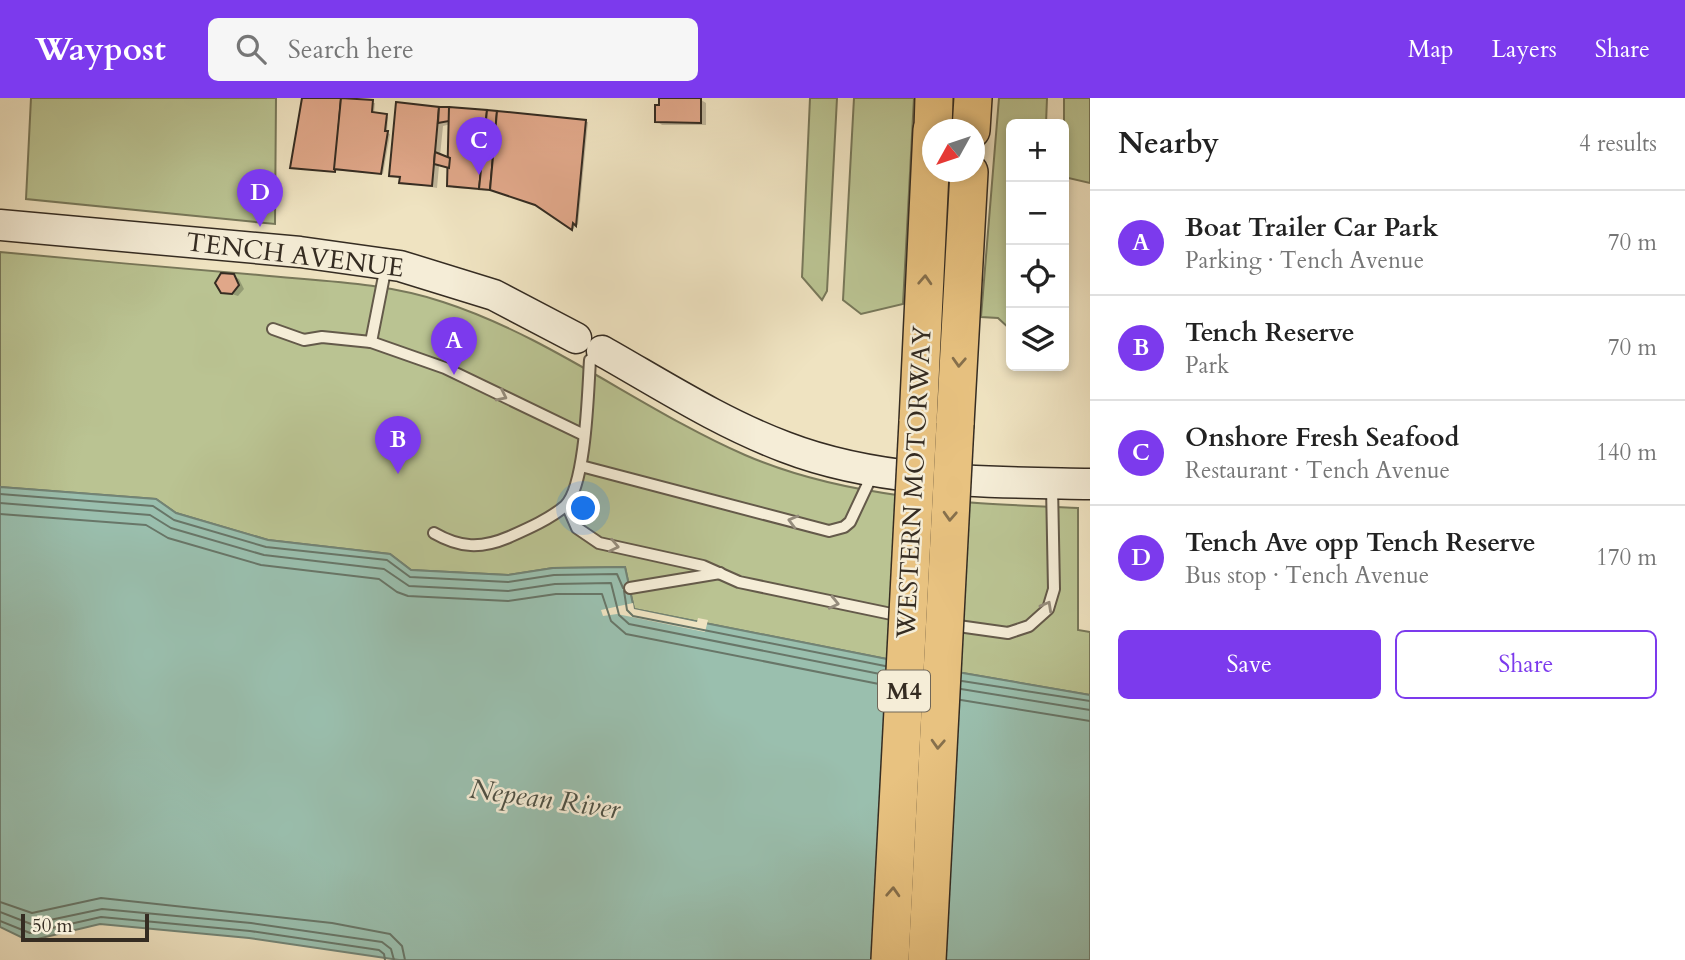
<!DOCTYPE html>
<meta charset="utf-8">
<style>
:root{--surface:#fff;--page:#f6f6f6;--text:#222;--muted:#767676;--line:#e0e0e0;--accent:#7c3aed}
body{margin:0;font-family:Cardo,serif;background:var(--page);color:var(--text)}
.controls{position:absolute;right:21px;top:21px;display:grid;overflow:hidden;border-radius:10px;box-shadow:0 4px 10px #0003}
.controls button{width:63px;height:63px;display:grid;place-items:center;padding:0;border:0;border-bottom:2px solid var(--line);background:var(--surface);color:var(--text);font:35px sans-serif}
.compass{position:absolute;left:922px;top:21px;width:63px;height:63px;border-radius:50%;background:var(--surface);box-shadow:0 4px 10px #0003;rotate:230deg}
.scale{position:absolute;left:21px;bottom:18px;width:128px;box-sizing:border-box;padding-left:7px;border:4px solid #352c22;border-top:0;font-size:19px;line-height:24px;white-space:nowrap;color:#352c22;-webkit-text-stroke:5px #f5edd7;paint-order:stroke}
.you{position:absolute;left:584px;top:411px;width:24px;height:24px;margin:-18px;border:5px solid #fff;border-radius:50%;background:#1a73e8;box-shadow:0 0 0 10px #1a73e833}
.badge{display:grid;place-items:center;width:46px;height:46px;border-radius:50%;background:var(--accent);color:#fff;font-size:23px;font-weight:700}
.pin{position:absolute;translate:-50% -58px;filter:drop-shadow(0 2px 4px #0008)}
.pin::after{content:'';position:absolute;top:37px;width:24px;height:21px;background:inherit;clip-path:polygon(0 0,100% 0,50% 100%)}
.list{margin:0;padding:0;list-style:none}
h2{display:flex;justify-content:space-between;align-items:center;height:91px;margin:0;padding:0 28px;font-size:30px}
h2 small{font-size:23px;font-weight:400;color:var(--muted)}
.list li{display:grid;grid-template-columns:46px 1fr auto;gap:21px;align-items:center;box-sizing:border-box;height:105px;padding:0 28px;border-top:2px solid var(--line)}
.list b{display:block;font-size:26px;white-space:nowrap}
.list p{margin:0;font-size:23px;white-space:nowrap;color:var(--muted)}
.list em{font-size:23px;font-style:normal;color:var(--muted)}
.actions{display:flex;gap:14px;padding:21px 28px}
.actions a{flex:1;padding:16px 0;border:2px solid var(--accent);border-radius:10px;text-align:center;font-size:24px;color:var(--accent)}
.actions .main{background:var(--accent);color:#fff}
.icon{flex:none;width:38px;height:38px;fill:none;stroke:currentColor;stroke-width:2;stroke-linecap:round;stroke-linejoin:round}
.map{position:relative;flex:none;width:1090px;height:862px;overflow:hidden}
header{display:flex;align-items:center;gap:42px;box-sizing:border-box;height:98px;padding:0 35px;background:var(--accent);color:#fff}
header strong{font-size:33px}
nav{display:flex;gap:38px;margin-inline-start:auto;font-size:24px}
.search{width:490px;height:63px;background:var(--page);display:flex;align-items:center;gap:18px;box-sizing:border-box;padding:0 24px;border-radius:10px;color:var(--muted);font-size:26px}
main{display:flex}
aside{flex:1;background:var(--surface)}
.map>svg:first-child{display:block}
.green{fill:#bac392;stroke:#78785a;stroke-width:2}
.water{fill:#9abfae;stroke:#728476;stroke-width:2}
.pier{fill:#efe3c1}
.shadow{fill:#0003;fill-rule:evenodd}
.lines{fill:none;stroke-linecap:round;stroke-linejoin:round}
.shore{stroke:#687668;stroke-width:2}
.building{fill:#e0a789;stroke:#352c22;stroke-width:2}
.lane-casing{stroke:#645a4a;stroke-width:14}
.secondary-casing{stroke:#352c22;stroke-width:33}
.highway-casing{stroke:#352c22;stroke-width:40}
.lane{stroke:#f5edd7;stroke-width:10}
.secondary{stroke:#f5edd7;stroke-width:30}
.highway{stroke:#e8c280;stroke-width:37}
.highway-bridge-casing{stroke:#352c22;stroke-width:40;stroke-linecap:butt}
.highway-bridge{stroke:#e8c280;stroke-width:37}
.oneway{stroke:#86704c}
.oneway2{stroke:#958c7c}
.labels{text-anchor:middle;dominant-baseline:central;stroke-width:5;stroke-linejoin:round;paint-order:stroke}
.shield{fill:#f5edd7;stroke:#6f6658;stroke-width:2}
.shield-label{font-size:24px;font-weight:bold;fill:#352c22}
.street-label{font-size:26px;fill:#352c22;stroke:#f5edd7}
.water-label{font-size:28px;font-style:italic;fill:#4e5145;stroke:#f5edd7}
</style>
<header>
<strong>Waypost</strong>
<div class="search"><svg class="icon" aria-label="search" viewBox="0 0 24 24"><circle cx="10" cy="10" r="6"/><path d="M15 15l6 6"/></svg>Search here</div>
<nav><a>Map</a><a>Layers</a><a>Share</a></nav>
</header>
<main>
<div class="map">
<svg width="1090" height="862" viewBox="0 0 1090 862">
<rect width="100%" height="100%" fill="#efe3c1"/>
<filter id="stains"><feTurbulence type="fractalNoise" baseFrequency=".00286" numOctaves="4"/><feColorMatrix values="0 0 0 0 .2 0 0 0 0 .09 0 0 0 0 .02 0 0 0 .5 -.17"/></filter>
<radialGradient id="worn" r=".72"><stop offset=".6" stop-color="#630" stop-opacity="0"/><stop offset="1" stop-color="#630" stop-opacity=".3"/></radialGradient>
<!-- green -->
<g class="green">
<polygon points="31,0 276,0 275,126 26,101"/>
<polygon points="810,0 837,0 827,193 822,202 802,179"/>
<polygon points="854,0 914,0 903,206 861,216 843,202"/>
<polygon points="999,0 1047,0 1046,26 1011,26 1011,232 998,220 981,219"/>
<polygon points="1064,0 1090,0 1090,85 1064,79"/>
<path d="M0,154C86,162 173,170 259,177C320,183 384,184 443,204C551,239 642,312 745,357C849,402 966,405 1078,410V532L1090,534V597L922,568L634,511L625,469L553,470L508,477L411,472L390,456L268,442L176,415L156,401L0,389Z"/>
</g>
<!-- water -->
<polygon class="water" points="0,389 156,401 176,415 268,442 390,456 411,472 508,477 553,470 625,469 634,511 922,568 1090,597 1090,862 399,862 249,840 100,826 29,843 0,829"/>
<!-- pier -->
<polygon class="pier" points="633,505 634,511 697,524 698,520 708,522 705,534 617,516 603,518 601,512"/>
<!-- shadow -->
<g class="shadow">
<polygon points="304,0 375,5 374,16 388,19 387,35 390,36 383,76 292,69"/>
<polygon points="701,2 706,5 706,27 662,27 657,23"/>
<path d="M398,6L588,24L578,127L575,125L574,131L542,109L495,93L454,90L449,87L451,71L439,68L437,90L401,84V80L391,77ZM451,26L452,63L440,58L443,28Z"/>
<polygon points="233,178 239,181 244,191 238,198 222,193"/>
</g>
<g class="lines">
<!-- shore -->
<g class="shore">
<polyline points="0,396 153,408 174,422 266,449 387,462 410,479 508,484 554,477 617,476 623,490"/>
<polyline points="0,405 150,417 171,430 264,457 384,471 409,488 508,493 555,486 611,485 619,517 629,526 885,577"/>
<polyline points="0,416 146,427 168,440 261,467 379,481 397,494 408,498 508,503 556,496 602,496 611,523 626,536 884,587"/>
<polyline points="624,493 627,512 633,518 885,568"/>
<polyline points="962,583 1090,603"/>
<polyline points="961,591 1090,612"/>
<polyline points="961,602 1090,623"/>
<polyline points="0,804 32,815 101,800 332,825 390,836 402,848 405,862"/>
<polyline points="0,814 31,826 102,811 251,825 382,844 391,851 394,862"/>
<polyline points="0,823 30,835 101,819 250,833 379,852 384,856 385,862"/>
</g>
</g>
<!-- building -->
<g class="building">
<polygon points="302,0 341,0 335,74 290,70"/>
<polygon points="341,0 373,2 372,14 387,16 385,33 388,33 381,76 334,71"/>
<polygon points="659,0 701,0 701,25 655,24 655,7 659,7"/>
<polygon points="396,4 439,9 432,88 399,85 400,79 389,78"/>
<polygon points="439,9 449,9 449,23 438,25"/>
<polygon points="449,9 487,12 479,91 447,88"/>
<polygon points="487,12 497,13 490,92 479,91"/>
<polygon points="497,13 586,22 576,128 573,125 572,132 535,107 490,92"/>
<polygon points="435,54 450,60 449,70 434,66"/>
<polygon points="221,175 234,176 239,187 232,196 221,195 215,185"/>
</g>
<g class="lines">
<defs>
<g id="lane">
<polyline points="273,231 304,242 322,239 371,244 445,270 584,337"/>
<polyline points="371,244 386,168"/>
<polyline points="581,368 829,433 844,429 850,424 873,375"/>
<polyline points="567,407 577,430 599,445 703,468 739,484 901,518"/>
<path d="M434,435C460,450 481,451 509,439C527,431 550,421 565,408C586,388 588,292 590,262"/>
<polyline points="630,490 720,475"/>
<polyline points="951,527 1008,535 1029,528 1048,511 1054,491 1052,388"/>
</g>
<g id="secondary">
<polyline points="0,127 300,154 400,168 494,197 576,240"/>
<path d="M602,253C662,287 721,325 785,349C881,386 989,384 1090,386"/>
</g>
<g id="highway">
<polyline points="933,32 934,0"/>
<polyline points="971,32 973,0"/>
<polyline points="918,324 932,32"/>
<polyline points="955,326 969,74"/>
</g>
</defs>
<!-- lane casing -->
<use href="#lane" class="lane-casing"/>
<!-- secondary casing -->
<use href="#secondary" class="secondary-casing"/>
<!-- highway casing -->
<use href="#highway" class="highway-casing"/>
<!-- lane -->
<use href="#lane" class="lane"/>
<!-- secondary -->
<use href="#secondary" class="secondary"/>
<!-- highway -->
<use href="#highway" class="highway"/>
<defs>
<g id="highway-bridge">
<polyline points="890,862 918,324"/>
<polyline points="927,862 955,326"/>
</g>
</defs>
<!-- highway-bridge casing -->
<use href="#highway-bridge" class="highway-bridge-casing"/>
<!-- highway-bridge -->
<use href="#highway-bridge" class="highway-bridge"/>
</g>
<!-- one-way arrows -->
<defs><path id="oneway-chevron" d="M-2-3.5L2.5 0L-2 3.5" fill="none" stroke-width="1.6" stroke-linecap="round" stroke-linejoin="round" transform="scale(1.75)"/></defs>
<g class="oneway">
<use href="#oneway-chevron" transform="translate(925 182) rotate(-87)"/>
<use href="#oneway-chevron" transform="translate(959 264) rotate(93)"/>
<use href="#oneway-chevron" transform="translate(950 418) rotate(93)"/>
<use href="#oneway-chevron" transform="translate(938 646) rotate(93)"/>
<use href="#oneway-chevron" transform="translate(893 794) rotate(-87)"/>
</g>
<g class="oneway2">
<use href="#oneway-chevron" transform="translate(502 298) rotate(26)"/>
<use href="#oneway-chevron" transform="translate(793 423) rotate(-165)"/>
<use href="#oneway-chevron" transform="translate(614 448) rotate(12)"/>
<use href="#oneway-chevron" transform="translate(834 505) rotate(13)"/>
<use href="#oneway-chevron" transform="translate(1047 508) rotate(-61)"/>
</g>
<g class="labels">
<!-- shield labels -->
<rect class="shield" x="878" y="572.5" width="52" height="41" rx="5"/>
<g class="shield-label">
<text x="904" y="593">M4</text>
</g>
<!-- street labels -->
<g class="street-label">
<text transform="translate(295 157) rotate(7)">TENCH AVENUE</text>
<text transform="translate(914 384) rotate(-87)">WESTERN MOTORWAY</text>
</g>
<!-- water labels -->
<g class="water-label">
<text transform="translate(545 701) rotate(8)">Nepean River</text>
</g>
</g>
<rect width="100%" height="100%" filter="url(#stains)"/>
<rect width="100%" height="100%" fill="url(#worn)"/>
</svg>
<div class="controls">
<button>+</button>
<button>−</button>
<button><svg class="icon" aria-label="locate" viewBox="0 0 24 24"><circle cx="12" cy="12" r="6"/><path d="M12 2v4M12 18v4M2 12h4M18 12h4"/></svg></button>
<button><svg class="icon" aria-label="layers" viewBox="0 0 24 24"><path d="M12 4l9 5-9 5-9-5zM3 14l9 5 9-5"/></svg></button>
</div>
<svg class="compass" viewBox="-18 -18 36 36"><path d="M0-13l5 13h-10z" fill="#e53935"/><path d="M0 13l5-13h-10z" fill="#767676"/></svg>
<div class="scale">50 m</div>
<div class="you"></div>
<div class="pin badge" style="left:454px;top:277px">A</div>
<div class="pin badge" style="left:398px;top:376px">B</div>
<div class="pin badge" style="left:479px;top:77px">C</div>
<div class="pin badge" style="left:260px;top:129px">D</div>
</div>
<aside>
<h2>Nearby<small>4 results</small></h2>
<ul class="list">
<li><span class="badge">A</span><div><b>Boat Trailer Car Park</b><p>Parking · Tench Avenue</p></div><em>70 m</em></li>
<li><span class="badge">B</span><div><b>Tench Reserve</b><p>Park</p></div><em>70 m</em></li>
<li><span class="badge">C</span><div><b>Onshore Fresh Seafood</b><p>Restaurant · Tench Avenue</p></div><em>140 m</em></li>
<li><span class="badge">D</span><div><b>Tench Ave opp Tench Reserve</b><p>Bus stop · Tench Avenue</p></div><em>170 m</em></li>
</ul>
<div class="actions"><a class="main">Save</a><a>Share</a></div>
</aside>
</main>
